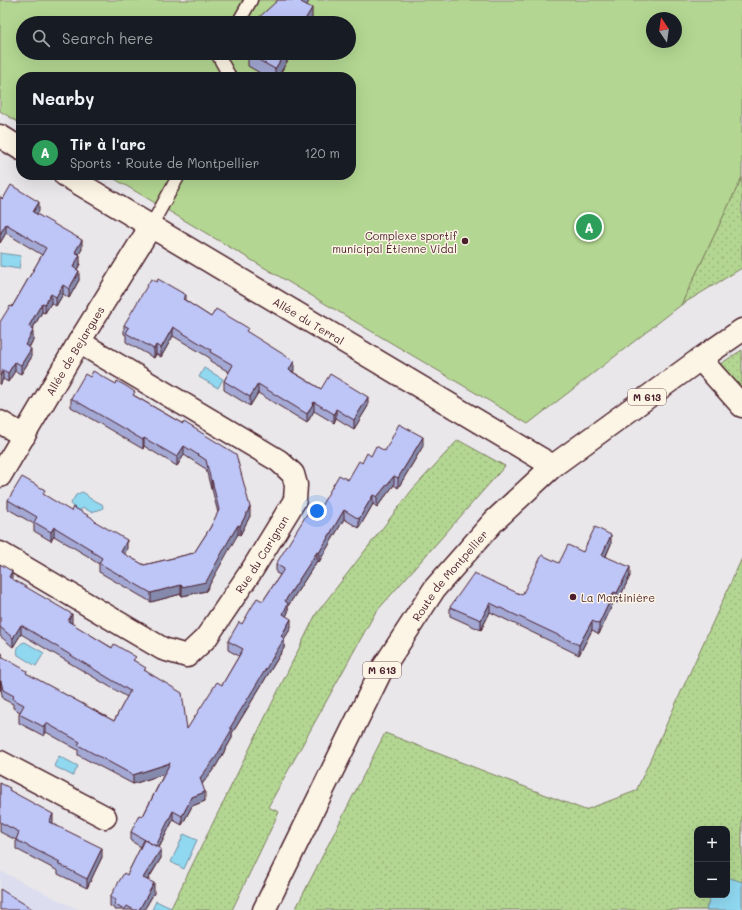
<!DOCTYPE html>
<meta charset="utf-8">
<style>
:root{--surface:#171b24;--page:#242831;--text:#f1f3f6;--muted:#9ea1a6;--line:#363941;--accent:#ea580c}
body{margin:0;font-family:Mali,sans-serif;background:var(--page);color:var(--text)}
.controls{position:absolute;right:12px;bottom:12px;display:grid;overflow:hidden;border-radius:8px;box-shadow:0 4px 16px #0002}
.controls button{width:36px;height:36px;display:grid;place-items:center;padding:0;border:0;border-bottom:1px solid var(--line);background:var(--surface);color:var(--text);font:20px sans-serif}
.compass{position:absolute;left:646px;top:12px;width:36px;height:36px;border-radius:50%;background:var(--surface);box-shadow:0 4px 16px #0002;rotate:347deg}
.you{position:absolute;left:317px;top:511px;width:14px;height:14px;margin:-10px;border:3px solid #fff;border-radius:50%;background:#1a73e8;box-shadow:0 0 0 6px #1a73e833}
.badge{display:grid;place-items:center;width:26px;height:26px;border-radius:50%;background:var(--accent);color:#fff;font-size:13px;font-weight:700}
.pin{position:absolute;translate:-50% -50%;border:2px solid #fff;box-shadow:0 1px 4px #0006}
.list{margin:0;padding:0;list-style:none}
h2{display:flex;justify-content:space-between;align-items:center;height:52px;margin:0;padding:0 16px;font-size:17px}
h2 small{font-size:13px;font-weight:400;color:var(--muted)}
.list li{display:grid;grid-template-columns:26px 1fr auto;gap:12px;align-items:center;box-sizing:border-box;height:56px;padding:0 16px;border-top:1px solid var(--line)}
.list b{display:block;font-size:15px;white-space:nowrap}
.list p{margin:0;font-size:13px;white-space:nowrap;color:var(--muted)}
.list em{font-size:13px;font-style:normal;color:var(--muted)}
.icon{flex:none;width:22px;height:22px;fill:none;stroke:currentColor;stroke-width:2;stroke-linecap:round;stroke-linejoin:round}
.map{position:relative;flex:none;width:742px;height:910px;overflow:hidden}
.search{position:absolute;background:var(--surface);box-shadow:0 4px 16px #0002;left:16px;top:16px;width:340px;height:44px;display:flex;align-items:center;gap:10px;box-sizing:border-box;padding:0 14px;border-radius:22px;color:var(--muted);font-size:15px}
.panel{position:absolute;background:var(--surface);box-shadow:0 4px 16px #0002;left:16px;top:72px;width:340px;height:108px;border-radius:16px}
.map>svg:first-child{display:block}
.built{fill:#dcddee}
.grass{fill:url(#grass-dots);stroke:#7e7b5e;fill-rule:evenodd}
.pitch{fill:#b3d792;stroke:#7e7b5e;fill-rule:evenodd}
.water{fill:#8fd8f0;stroke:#738ea1}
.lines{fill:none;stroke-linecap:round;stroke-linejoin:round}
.lane-casing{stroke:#4a1f2b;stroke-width:15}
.street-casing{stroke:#4a1f2b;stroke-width:25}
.primary-casing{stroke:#4a1f2b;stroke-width:25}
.lane{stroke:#fcf5e5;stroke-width:12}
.street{stroke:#fcf5e5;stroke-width:22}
.primary{stroke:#fcf5e5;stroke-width:22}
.wall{fill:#a3a9d4;stroke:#4a1f2b}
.shaded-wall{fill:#858aad;stroke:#4a1f2b}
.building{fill:#bec5f7;stroke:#4a1f2b}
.poi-dot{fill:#4a1f2b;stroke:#fcf5e5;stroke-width:1.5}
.labels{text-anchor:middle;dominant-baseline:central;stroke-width:3;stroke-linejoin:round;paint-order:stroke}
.shield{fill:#fcf5e5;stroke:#7f5f63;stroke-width:1}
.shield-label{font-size:10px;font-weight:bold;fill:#4a1f2b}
.poi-label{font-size:11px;fill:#4a1f2b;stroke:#fcf5e5;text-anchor:end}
.street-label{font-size:11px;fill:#4a1f2b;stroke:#fcf5e5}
</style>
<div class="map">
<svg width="742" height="910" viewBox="0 0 742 910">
<defs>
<pattern id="grass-dots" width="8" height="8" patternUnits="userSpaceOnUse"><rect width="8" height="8" fill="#b3d792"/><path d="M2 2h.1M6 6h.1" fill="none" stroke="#9bb87e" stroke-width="1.8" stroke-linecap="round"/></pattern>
</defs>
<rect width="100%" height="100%" fill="#e9e7ea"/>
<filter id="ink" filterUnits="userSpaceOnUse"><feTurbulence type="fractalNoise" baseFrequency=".025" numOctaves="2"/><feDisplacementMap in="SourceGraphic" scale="8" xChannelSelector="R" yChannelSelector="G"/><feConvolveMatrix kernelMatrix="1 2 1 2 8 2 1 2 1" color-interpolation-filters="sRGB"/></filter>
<g filter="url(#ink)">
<!-- built -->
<polygon class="built" points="0,871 79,910 0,910"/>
<!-- grass -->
<g class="grass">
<polygon points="742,177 742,268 681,305"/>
<polygon points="742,350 742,398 714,368"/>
<polygon points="458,440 505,466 375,613 268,807 279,812 232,910 170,910 316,614 412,490"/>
<path d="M742,558V910H295L385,733L585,810L636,791ZM697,829H727V895H697Z"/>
</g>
<!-- pitch -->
<path class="pitch" d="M0,0H742V177L681,305L528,424L108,175H351V77H21V124L0,111ZM652,18H676V42H652ZM23,23H349V53H23Z"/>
<!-- water -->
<g class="water">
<polygon points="0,253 21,256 19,269 0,266"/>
<polygon points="204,368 223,379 218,388 199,377"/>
<polygon points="82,492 86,494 89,498 102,504 103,507 102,509 91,512 84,508 78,511 74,510 71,503 76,495"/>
<path d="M25,642L44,653L36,666L18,655C16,649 19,643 25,642Z"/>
<polygon points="59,756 78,766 73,776 54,766"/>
<polygon points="184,834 197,840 184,869 171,862"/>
<polygon points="727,877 742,882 742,910 706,910 711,895 727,895"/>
<polygon points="156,901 171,908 170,910 152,910"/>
</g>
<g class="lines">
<defs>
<g id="lane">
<polyline points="238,23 251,0"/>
<polyline points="222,53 219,57 230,77"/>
<polyline points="151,226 179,175"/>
</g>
<g id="street">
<polyline points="0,136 21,149"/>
<path id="s1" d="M65,175L553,466"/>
<polyline points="700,359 742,406"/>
<polyline points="0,422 24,436"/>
<path id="s2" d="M0,476L79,342L151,226"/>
<path id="s3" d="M0,553L163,649L187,656L206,638L252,570L295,500L296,485L293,474L279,461L79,342"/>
<polyline points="0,762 105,817"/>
</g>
<g id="primary">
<path id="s4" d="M264,910L381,671L435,588L494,521L553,466L700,359L742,330"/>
</g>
</defs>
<!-- lane casing -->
<use href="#lane" class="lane-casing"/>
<!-- street casing -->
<use href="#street" class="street-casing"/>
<!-- primary casing -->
<use href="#primary" class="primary-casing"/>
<!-- lane -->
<use href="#lane" class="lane"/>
<!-- street -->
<use href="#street" class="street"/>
<!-- primary -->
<use href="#primary" class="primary"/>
</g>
<!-- wall -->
<g class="wall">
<polygon points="248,53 292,53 278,77 267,77 248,66"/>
<polygon points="0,197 3,199 39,211 37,214 82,249 79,254 80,264 77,270 79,280 69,298 63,294 56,306 51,303 45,313 42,312 32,330 33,340 29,348 31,358 21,374 15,371 8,382 3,379 0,385 12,307 42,255 6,233 0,243"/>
<polygon points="186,301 211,317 248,333 294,370 293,372 321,389 368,406 354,429 336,418 334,423 314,411 307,423 258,393 250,406 224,390 224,381 229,372 210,361 210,358 173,336 161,357 156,354 154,358 126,342 126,335 124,334 124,325"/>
<polygon points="90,377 135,396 183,424 250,516 240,535 238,534 229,548 206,591 182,596 181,594 151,602 99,572 99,564 91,559 91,558 54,536 51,541 34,531 34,524 8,509 8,500 45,496 127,549 124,554 144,565 194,553 210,528 218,513 212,489 211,489 206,469 184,455 177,466 144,446 143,449 71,407 71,398"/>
<polygon points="423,446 398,488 394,485 377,507 373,504 359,528 344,519 319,562 317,561 288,606 288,612 286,616 291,628 284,639 284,648 236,727 232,733 232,738 216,766 202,784 205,801 192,806 182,825 173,820 159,848 161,858 148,880 154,893 144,910 114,910 114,908 110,906 110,897 127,875 141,847 131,841 131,832 143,816 164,774 133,784 78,755 78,750 46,732 44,736 19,723 19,714 20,712 13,708 13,704 3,699 1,690 0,690 0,652 3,657 27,674 114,721 127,697 21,634 13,647 0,636 0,564 12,579 72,624 136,662 146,671 187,729 222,685 239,656 228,650 228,641 242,624 263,601 280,575 276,573 276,564 317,513 348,480 362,463 371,456 385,451"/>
<polygon points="611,544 606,556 630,576 617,603 614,601 599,634 592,630 579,655 490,612 481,630 450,616 450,607 522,595 559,563 583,552"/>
<polygon points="0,783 53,823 102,857 87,888 58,874 58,871 16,849 16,840 0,832"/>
</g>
<!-- shaded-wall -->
<g class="shaded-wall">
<polygon points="303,0 310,0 301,14 301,2"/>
<polygon points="312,8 312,21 310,23 303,23"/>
<polygon points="285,53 292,53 278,77 275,77 275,69"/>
<polygon points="39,202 39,211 33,221 33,212"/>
<polygon points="6,224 6,233 0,243 0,234"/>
<polygon points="82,240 82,249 75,261 75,252"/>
<polygon points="80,255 80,264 73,276 73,267"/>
<polygon points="79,271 79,280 69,298 69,289"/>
<polygon points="63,285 63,294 56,306 56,297"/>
<polygon points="51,294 51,303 45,313 45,304"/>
<polygon points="186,295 186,304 183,299"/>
<polygon points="42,303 42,312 29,335 29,326"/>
<polygon points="173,327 173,336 161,357 161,348"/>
<polygon points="33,331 33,340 25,354 25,345"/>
<polygon points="156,345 156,354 154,358 154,349"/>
<polygon points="31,349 31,358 21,374 21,365"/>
<polygon points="294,361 294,370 289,379 289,370"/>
<polygon points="15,362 15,371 8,382 8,373"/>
<polygon points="3,370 3,379 0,385 0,376"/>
<polygon points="258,384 258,393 250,406 250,397"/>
<polygon points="368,397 368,406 354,429 354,420"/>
<polygon points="314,402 314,411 307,423 307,414"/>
<polygon points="336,409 336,418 334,423 334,414"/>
<polygon points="423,437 423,446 398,488 398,478"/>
<polygon points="144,438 144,446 143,449 143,440"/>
<polygon points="184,446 184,455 177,466 177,457"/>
<polygon points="394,476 394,485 377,507 377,497"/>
<polygon points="212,480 212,489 211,489 211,481"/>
<polygon points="373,495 373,504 359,528 359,519"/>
<polygon points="250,507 250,516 240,535 240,526"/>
<polygon points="344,510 344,519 319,562 319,553"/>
<polygon points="238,525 238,534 206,591 182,596 182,587 229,540"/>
<polygon points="54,527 54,536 51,541 51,532"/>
<polygon points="611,535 611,544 602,564 602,555"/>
<polygon points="127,540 127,549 121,561 121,552"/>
<polygon points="317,552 317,561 288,606 288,612 283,623 283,614 285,601"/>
<polygon points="630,567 630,576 617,603 617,593"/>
<polygon points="12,571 12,580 9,577"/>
<polygon points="181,585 181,594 151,602 151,593"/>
<polygon points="614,592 614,601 599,634 599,624"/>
<polygon points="490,603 490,612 481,630 481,620"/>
<polygon points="72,614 72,623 68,621"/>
<polygon points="291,619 291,628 284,639 284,648 236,727 232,733 232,738 216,766 200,787 200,778 230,728"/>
<polygon points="592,621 592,630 579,655 579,645"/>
<polygon points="21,625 21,634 13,647 13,638"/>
<rect x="0" y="681" width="1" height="9"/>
<polygon points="46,723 46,732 44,736 44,727"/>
<polygon points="170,763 170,772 133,784 133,775"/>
<polygon points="205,792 205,801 192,806 182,825 182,816 192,797"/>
<polygon points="173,811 173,820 155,855 155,846"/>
<polygon points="53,814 53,823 49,831 49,822"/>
<polygon points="102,848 102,857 87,888 87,879"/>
<polygon points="161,849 161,858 143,887 143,878"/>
<polygon points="154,883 154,893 144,910 139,910"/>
</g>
<!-- building -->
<g class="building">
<polygon points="278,0 303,0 301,2 312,8 303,23 255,23 255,21"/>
<polygon points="248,53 285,53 275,69 248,54"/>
<polygon points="11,185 39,202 33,212 82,240 75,252 80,255 73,267 79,271 69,289 63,285 56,297 51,294 45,304 42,303 29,326 33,331 25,345 31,349 21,365 15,362 8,373 3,370 0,376 0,322 10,306 12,307 46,248 6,224 0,234 0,197 3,199"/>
<polygon points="151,279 157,282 158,279 186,295 183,299 211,317 216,309 248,328 246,331 294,361 289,370 321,389 330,374 368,397 354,420 336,409 334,414 314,402 307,414 258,384 250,397 224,381 233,365 210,352 211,350 173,327 161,348 156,345 154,349 126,333 129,328 124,325"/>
<polygon points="93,371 116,384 117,381 126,386 135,392 133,395 183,424 184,422 236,454 250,507 240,526 238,525 229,540 206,582 182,587 181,585 151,593 99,563 102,558 91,551 92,550 54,527 51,532 34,522 37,517 8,500 22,477 45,490 43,494 71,511 73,507 91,517 96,522 127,540 121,552 144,565 194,553 210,528 219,510 212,480 211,481 206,460 184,446 177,457 144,438 143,440 71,398 85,374 90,377"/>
<polygon points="399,424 423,437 398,478 394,476 377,497 373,495 359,519 344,510 319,553 317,552 285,601 288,603 283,614 291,619 281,636 284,639 236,718 230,728 232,729 216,757 200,778 205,792 192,797 182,816 173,811 156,846 131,832 139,815 143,816 170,763 133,775 78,745 80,742 46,723 44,727 19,714 24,705 13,699 14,696 3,690 1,681 0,681 0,652 3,654 1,656 27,671 26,673 114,721 130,691 21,625 13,638 0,627 0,564 12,571 9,577 72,614 68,621 112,648 114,644 136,657 133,660 146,668 144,670 182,693 187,729 217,682 222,685 243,649 228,641 239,622 242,624 257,598 263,601 284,569 276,564 310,509 317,513 339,475 348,480 359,461 362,463 367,453 371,456 376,446 385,451"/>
<polygon points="595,527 611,535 602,555 630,567 617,593 614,592 599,624 592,621 579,645 490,603 481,620 450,607 474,573 522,595 542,555 559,563 568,545 583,552"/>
<polygon points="0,783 10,788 9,790 53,814 49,822 102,848 87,879 58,864 60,862 16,840 19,832 0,822"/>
<polygon points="144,840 161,849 143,878 154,883 139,910 134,910 127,906 124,910 114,904 116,900 110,897 124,873 127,875"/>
<polygon points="0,889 34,910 0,910"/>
</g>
</g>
<!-- markers -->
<g class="poi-dot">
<circle cx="465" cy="241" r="4"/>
<circle cx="573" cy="597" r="4"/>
</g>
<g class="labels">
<!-- shield labels -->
<g class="shield">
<rect x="628" y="389" width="38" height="16" rx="3"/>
<rect x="363" y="662" width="38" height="16" rx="3"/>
</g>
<g class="shield-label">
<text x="647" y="397">M 613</text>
<text x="382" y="670">M 613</text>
</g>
<!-- poi labels -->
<g class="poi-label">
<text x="457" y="235">Complexe sportif<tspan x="457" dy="13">municipal Étienne Vidal</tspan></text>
<text x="581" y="597" text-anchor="start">La Martinière</text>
</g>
<!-- street labels -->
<g class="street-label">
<text stroke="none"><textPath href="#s1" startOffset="284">Allée du Terral</textPath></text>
<text stroke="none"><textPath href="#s2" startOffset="146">Allée de Bejargues</textPath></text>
<text stroke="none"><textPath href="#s3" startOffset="341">Rue du Carignan</textPath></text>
<text stroke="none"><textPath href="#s4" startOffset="384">Route de Montpellier</textPath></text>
</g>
</g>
</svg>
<div class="controls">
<button>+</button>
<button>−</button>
</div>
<svg class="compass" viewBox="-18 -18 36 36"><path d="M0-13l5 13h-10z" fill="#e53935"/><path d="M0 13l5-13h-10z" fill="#9ea1a6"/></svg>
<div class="you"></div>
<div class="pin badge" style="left:589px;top:227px;background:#2e9e5b">A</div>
<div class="search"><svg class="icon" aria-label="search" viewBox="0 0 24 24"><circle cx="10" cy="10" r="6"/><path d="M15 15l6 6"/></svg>Search here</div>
<section class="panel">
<h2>Nearby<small></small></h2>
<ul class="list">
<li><span class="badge" style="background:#2e9e5b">A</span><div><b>Tir à l'arc</b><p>Sports · Route de Montpellier</p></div><em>120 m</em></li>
</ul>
</section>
</div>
